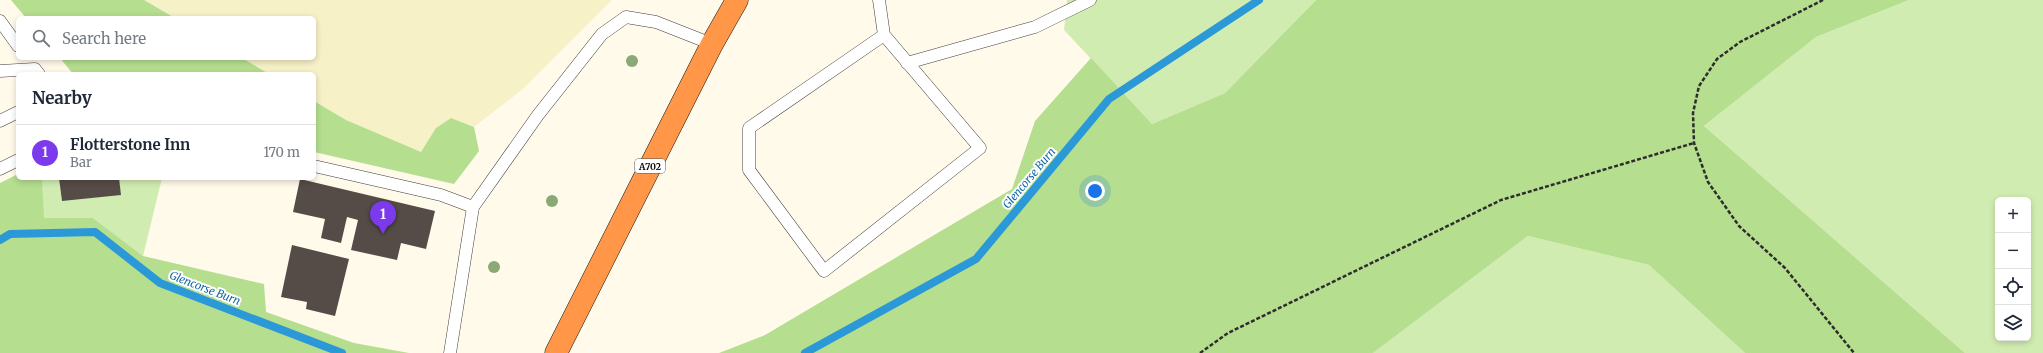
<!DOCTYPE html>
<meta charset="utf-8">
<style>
:root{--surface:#fff;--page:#f6f6f7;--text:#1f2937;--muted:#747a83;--line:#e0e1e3;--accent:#7c3aed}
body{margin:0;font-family:Merriweather,serif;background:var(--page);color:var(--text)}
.controls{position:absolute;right:12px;bottom:12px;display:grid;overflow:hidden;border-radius:6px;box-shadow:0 2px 6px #0003}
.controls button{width:36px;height:36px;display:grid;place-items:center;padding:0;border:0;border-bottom:1px solid var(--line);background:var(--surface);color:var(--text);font:20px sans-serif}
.you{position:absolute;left:1095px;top:191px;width:14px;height:14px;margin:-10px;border:3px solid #fff;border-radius:50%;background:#1a73e8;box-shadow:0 0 0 6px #1a73e833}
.badge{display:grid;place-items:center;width:26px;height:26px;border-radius:50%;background:var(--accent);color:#fff;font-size:13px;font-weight:700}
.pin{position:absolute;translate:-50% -33px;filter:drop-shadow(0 1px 2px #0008)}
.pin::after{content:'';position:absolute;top:21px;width:14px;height:12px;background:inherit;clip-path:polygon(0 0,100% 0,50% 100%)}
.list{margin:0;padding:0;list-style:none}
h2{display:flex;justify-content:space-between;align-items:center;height:52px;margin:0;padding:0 16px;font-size:17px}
h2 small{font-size:13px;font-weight:400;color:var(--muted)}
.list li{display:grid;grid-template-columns:26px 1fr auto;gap:12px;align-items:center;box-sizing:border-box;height:56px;padding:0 16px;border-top:1px solid var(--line)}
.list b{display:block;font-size:15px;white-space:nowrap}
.list p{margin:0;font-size:13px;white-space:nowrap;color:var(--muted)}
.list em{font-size:13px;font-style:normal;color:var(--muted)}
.icon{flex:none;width:22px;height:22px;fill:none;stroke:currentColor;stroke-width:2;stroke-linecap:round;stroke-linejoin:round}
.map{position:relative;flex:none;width:2043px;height:353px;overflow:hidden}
.search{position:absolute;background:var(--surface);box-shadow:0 2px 6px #0003;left:16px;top:16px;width:300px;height:44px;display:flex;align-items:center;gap:10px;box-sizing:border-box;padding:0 14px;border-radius:6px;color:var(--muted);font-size:15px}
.panel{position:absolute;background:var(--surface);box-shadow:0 2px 6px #0003;left:16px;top:72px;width:300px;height:108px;border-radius:6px}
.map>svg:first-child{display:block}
.farmland{fill:#f7f1c8}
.green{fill:#d1ecb1;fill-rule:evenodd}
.forest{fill:#b5de8f}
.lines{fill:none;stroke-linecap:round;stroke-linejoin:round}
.stream{stroke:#2b98d7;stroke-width:8}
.building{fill:#554c47}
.lane-casing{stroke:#3e3e3e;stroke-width:13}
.highway-casing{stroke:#1c1c1c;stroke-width:23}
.path{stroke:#2d2d2d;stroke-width:2.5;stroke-dasharray:4 2;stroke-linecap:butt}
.lane{stroke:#fff;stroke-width:12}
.highway{stroke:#ff9648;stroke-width:22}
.tree{fill:#8aa976}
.labels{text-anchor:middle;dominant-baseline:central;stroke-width:4;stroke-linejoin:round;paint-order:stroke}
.shield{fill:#fff;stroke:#545454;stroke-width:1}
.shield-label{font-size:9px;font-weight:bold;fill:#0b0b0b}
.water-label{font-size:11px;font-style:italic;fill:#0c68a6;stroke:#fff}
</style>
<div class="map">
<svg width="2043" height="353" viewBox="0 0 2043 353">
<rect width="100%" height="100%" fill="#fffaea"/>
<!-- farmland -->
<polygon class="farmland" points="144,0 612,0 523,89 474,127 451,118 436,128 421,153 346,120 314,101 314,74 269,74 242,58 314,58 314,18 175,18"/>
<!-- green -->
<g class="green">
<polygon points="1067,0 1316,0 1225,93 1152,124 1064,30"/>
<path d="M1909,0H2043V353H1965L1704,126L1816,37ZM1998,200H2028V338H1998Z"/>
<polygon points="42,178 162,178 143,256 93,218 43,218"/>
<polygon points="1528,236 1649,265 1745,353 1373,353"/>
</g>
<!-- forest -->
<g class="forest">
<polygon points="11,0 144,0 175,18 26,18"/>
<polygon points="1316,0 1909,0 1816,37 1704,126 1965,353 1745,353 1649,265 1528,236 1373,353 719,353 765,335 1012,189 1035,121 1091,58 1152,124 1225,93"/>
<polygon points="60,58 242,58 269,74 73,74"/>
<polygon points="314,101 346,120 421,152 436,128 451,118 474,127 479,151 454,184 314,152"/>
<polygon points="18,174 18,178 42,178 44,218 93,218 143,256 264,284 266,312 354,343 409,353 0,353 0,183"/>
</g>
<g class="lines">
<!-- stream -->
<g class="stream">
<polyline points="0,240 10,234 95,232 160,283 342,353"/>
<polyline points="805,353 976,259 1109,99 1259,0"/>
</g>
</g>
<!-- building -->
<g class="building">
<polygon points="59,178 119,178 121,195 62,201"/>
<polygon points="300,179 435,211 426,249 401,243 397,260 351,250 358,220 347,217 341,243 321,238 325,219 293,212"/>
<polygon points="292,245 349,259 335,316 306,309 307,302 281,297"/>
</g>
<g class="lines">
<defs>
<g id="lane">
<polyline points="879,0 884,35 980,148 824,271 749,170 749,128 884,35"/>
<polyline points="0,21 18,46"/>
<polyline points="907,63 1035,27 1090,0"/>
<polyline points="0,71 35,69 39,74"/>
<polyline points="0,121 18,112"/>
<polyline points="314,166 441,195 473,207"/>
<polyline points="0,169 18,160"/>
<polyline points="450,353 473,207 538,115 602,34 626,17 656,22 712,44"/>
</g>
<polyline id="highway" points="556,353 712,44 737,0"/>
</defs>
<!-- lane casing -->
<use href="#lane" class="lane-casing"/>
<!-- highway casing -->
<use href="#highway" class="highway-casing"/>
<!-- path -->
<g class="path">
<polyline points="1823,0 1740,42 1717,59 1699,86 1693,113 1694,143 1708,182 1739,226 1785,268 1854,353"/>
<polyline points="1200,353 1228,333 1501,200 1694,143"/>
</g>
<!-- lane -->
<use href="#lane" class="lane"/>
<!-- highway -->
<use href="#highway" class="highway"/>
</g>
<!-- trees -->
<g class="tree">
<circle cx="632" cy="61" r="6"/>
<circle cx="552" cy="201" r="6"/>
<circle cx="494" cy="267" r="6"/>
</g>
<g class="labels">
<!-- shield labels -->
<rect class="shield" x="635" y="159" width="30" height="14" rx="3"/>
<g class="shield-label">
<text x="650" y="166">A702</text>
</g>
<!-- water labels -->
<g class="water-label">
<text transform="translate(1029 178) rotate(-50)">Glencorse Burn</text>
<text transform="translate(205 288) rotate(21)">Glencorse Burn</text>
</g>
</g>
</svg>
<div class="controls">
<button>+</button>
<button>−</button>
<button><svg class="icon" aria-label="locate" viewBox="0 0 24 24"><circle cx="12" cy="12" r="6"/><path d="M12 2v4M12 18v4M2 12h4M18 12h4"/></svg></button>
<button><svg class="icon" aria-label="layers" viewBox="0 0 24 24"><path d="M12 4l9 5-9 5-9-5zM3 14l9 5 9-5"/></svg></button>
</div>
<div class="you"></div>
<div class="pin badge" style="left:383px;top:234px">1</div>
<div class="search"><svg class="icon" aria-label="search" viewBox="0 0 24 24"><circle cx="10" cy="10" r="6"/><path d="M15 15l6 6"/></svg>Search here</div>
<section class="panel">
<h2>Nearby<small></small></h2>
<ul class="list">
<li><span class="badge">1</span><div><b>Flotterstone Inn</b><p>Bar</p></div><em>170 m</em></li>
</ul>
</section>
</div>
